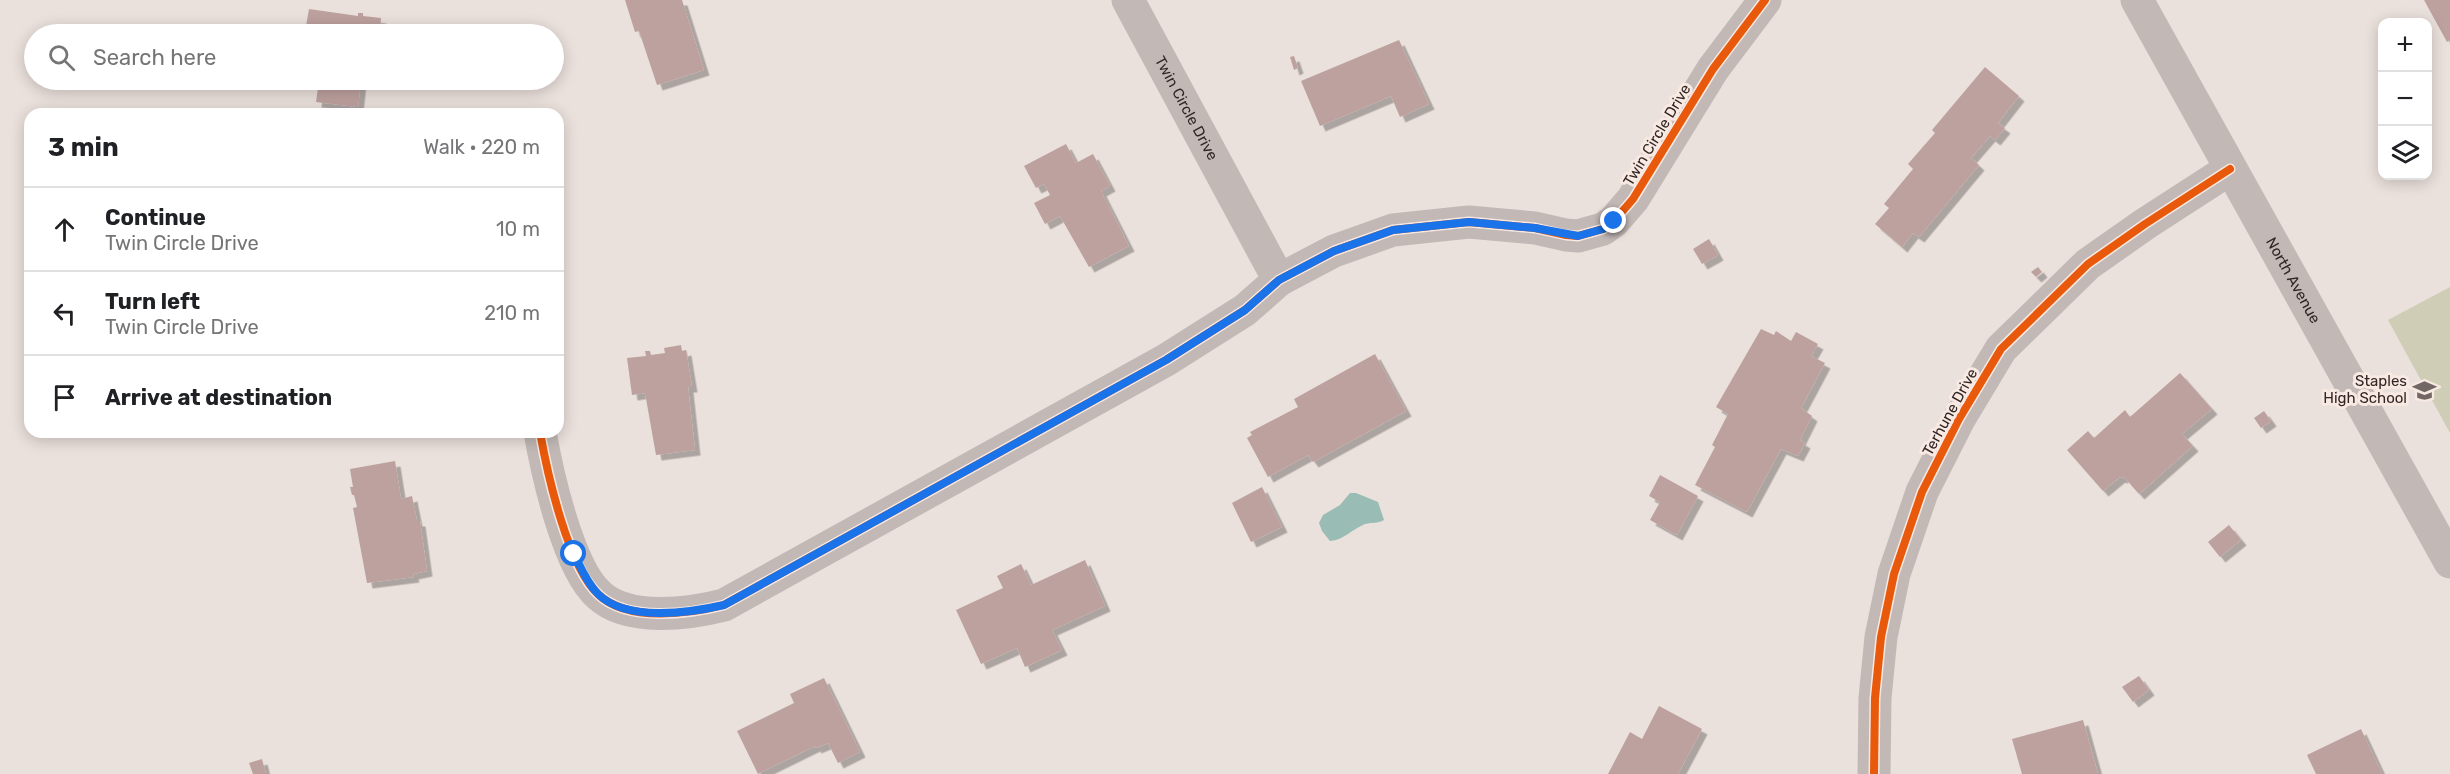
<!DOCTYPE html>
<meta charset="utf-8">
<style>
:root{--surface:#fff;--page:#f2f2f2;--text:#202124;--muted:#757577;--line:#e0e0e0}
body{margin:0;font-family:Rubik,sans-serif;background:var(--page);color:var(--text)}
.controls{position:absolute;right:18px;top:18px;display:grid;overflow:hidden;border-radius:12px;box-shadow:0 3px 15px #0003}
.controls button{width:54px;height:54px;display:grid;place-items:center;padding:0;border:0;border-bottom:2px solid var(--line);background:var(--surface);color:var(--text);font:30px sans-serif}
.stop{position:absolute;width:18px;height:18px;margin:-14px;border:4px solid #1a73e8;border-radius:50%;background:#fff}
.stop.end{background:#1a73e8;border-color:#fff;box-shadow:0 2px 6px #0008}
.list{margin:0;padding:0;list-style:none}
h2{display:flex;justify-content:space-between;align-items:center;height:78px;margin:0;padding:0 24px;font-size:26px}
h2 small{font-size:20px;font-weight:400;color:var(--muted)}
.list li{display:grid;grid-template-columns:39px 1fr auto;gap:18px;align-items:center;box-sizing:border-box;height:84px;padding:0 24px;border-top:2px solid var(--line)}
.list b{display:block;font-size:22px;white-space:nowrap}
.list p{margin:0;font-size:20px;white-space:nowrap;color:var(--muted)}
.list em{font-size:20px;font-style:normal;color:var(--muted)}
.icon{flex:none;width:33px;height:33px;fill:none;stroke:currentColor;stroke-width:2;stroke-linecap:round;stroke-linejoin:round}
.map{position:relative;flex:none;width:2450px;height:774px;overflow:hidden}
.search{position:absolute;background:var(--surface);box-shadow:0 3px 15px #0003;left:24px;top:24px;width:540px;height:66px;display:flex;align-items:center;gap:15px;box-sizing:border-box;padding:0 21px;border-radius:33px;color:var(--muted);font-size:22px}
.panel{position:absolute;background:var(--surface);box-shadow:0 3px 15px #0003;left:24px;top:108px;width:540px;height:330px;border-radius:18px}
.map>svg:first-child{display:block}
.green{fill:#cfcdb6}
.water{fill:#99bcb4}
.building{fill:#bda19e;filter:url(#shadow)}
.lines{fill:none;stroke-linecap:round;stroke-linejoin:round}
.minor{stroke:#c2b9b6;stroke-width:33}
.cycleway-casing{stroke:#f8e9e2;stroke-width:11}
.cycleway{stroke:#e8590c;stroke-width:8}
.route{stroke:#1a73e8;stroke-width:8}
.labels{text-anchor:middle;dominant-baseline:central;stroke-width:6;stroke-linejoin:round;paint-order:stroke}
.street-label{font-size:15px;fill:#322625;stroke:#f8e9e2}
.poi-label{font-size:15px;fill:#322625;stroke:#f8e9e2;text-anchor:end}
</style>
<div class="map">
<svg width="2450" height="774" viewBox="0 0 2450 774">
<defs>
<filter id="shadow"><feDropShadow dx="5.5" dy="5.5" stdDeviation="0" flood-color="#0004"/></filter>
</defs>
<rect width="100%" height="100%" fill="#eae0dc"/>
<!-- green -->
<polygon class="green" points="2450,287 2450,433 2388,320"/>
<!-- water -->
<path class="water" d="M1350,493H1356L1378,502L1384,520C1377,524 1373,522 1365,524C1352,529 1344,540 1330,541L1322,531L1319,523L1323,515L1340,505Z"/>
<!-- building -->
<g class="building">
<polygon points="625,0 682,0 704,70 657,85 639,31 635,32"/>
<polygon points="2424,0 2450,0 2450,40 2447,42"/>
<polygon points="309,9 358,16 358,13 363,13 363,16 381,18 380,34 320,34 305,32"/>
<polygon points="1399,40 1429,104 1400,117 1391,96 1320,126 1301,81"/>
<polygon points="1294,56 1298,68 1294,70 1290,57"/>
<polygon points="1985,67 2019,96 1998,123 2005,128 1995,140 1990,136 1971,158 1979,165 1919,237 1913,233 1902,247 1875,224 1889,208 1884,204 1913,169 1908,164 1935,133 1932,130"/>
<polygon points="319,80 361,80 358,107 316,102"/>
<polygon points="1066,144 1076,163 1093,154 1110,186 1101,191 1129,246 1089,267 1060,216 1045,224 1034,203 1050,195 1044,184 1036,188 1024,166"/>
<polygon points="1709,239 1718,255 1702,264 1693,249"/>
<polygon points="2038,267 2042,272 2036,277 2031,272"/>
<polygon points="1761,329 1774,335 1776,331 1791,341 1796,332 1818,344 1811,356 1825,363 1801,408 1812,416 1800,440 1805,443 1798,456 1781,449 1747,512 1695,485 1715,447 1712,445 1728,414 1716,407"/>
<polygon points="681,345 682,351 686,350 692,387 688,387 695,450 656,455 645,393 632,395 627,358 646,356 645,351 650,351 651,355 665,353 664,348"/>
<polygon points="1375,354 1406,411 1313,462 1308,455 1268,477 1247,438 1252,435 1250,432 1298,407 1294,399"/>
<polygon points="2180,373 2212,409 2182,434 2193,446 2139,494 2124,477 2121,478 2120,477 2103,491 2067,450 2088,431 2094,438 2125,410 2130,417"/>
<polygon points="2264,411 2271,421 2261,428 2254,418"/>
<polygon points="395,461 401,499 412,496 417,521 420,521 427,571 413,574 414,577 367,583 353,508 357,507 354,495 352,495 350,487 353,487 350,469"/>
<polygon points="1660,475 1698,496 1677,535 1650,520 1660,502 1649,496"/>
<polygon points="1262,487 1282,527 1251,542 1232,503"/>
<polygon points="2229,525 2241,540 2220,557 2208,542"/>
<polygon points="1085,560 1105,606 1052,630 1062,650 1025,667 1017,648 981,664 956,610 1003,588 997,576 1021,564 1031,585"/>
<polygon points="2139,676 2149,690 2133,702 2122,687"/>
<polygon points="824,678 860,752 838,763 828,743 816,748 815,746 758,774 737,731 794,703 790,694"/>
<polygon points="1659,706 1702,729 1678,774 1608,774 1630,732 1642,739"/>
<polygon points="2083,720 2098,774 2022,774 2012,739"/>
<polygon points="2361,729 2382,774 2316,774 2307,755"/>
<polygon points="262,759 266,774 253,774 249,763"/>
</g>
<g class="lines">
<!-- minor -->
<g class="minor">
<path id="s1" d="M1128,0L1279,280"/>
<path id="s2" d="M2137,0L2450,562"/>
<path d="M540,432C547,472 568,568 599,595C628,622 689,614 724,605L1166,360L1245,310L1279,280L1334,251L1393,230L1469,222L1535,228L1566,235L1578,236L1603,229L1614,221L1633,199L1713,69L1765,0"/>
<polyline points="1874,774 1875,698 1881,637 1894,574 1922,492 1959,419 2001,349 2088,264 2145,224 2230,169"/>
</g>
<defs>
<g id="cycleway">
<path d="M540,432C547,472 568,568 599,595C628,622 689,614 724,605L1166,360L1245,310L1279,280L1334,251L1393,230L1469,222L1535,228L1566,235L1578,236L1603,229L1614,221L1633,199L1713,69L1765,0"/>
<polyline points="1874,774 1875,698 1881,637 1894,574 1922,492 1959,419 2001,349 2088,264 2145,224 2230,169"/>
</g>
</defs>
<!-- cycleway casing -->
<use href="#cycleway" class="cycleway-casing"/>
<!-- cycleway -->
<use href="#cycleway" class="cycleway"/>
</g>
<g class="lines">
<!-- route -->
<path class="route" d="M574,554C581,568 587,583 598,594C626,622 689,613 724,605L1166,360L1245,310L1279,280L1334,251L1393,230L1469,222L1535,228L1578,236L1603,229L1614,221"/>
</g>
<!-- icons -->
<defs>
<symbol id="school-bare" viewBox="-9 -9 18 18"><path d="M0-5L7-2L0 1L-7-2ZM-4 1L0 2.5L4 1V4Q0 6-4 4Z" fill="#726765" stroke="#f8e9e2" stroke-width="2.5" paint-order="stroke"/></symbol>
</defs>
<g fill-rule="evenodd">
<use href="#school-bare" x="2408" y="374" width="33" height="33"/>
</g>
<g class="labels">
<!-- street labels -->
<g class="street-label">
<text stroke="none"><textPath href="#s1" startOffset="123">Twin Circle Drive</textPath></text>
<text transform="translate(1657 135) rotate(-59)">Twin Circle Drive</text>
<text stroke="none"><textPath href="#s2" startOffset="321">North Avenue</textPath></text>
<text transform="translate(1950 412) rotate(-61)">Terhune Drive</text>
</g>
<!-- poi labels -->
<g class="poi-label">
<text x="2407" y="381">Staples<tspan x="2407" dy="17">High School</tspan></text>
</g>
</g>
</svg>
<div class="controls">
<button>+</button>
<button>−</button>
<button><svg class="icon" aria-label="layers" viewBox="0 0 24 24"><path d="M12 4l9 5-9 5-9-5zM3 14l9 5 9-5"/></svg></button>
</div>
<div class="stop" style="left:574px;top:554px"></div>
<div class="stop end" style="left:1614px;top:221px"></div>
<div class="search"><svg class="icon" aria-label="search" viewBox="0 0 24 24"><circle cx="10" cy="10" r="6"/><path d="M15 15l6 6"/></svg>Search here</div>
<section class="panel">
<h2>3 min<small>Walk · 220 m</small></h2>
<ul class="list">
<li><svg class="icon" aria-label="ahead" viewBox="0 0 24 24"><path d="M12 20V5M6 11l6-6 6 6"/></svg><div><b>Continue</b><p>Twin Circle Drive</p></div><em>10 m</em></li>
<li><svg class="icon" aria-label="left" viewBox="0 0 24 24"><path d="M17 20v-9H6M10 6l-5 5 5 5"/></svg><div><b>Turn left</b><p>Twin Circle Drive</p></div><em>210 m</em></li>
<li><svg class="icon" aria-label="arrive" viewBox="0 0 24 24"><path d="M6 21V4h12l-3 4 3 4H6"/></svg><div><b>Arrive at destination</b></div></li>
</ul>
</section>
</div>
